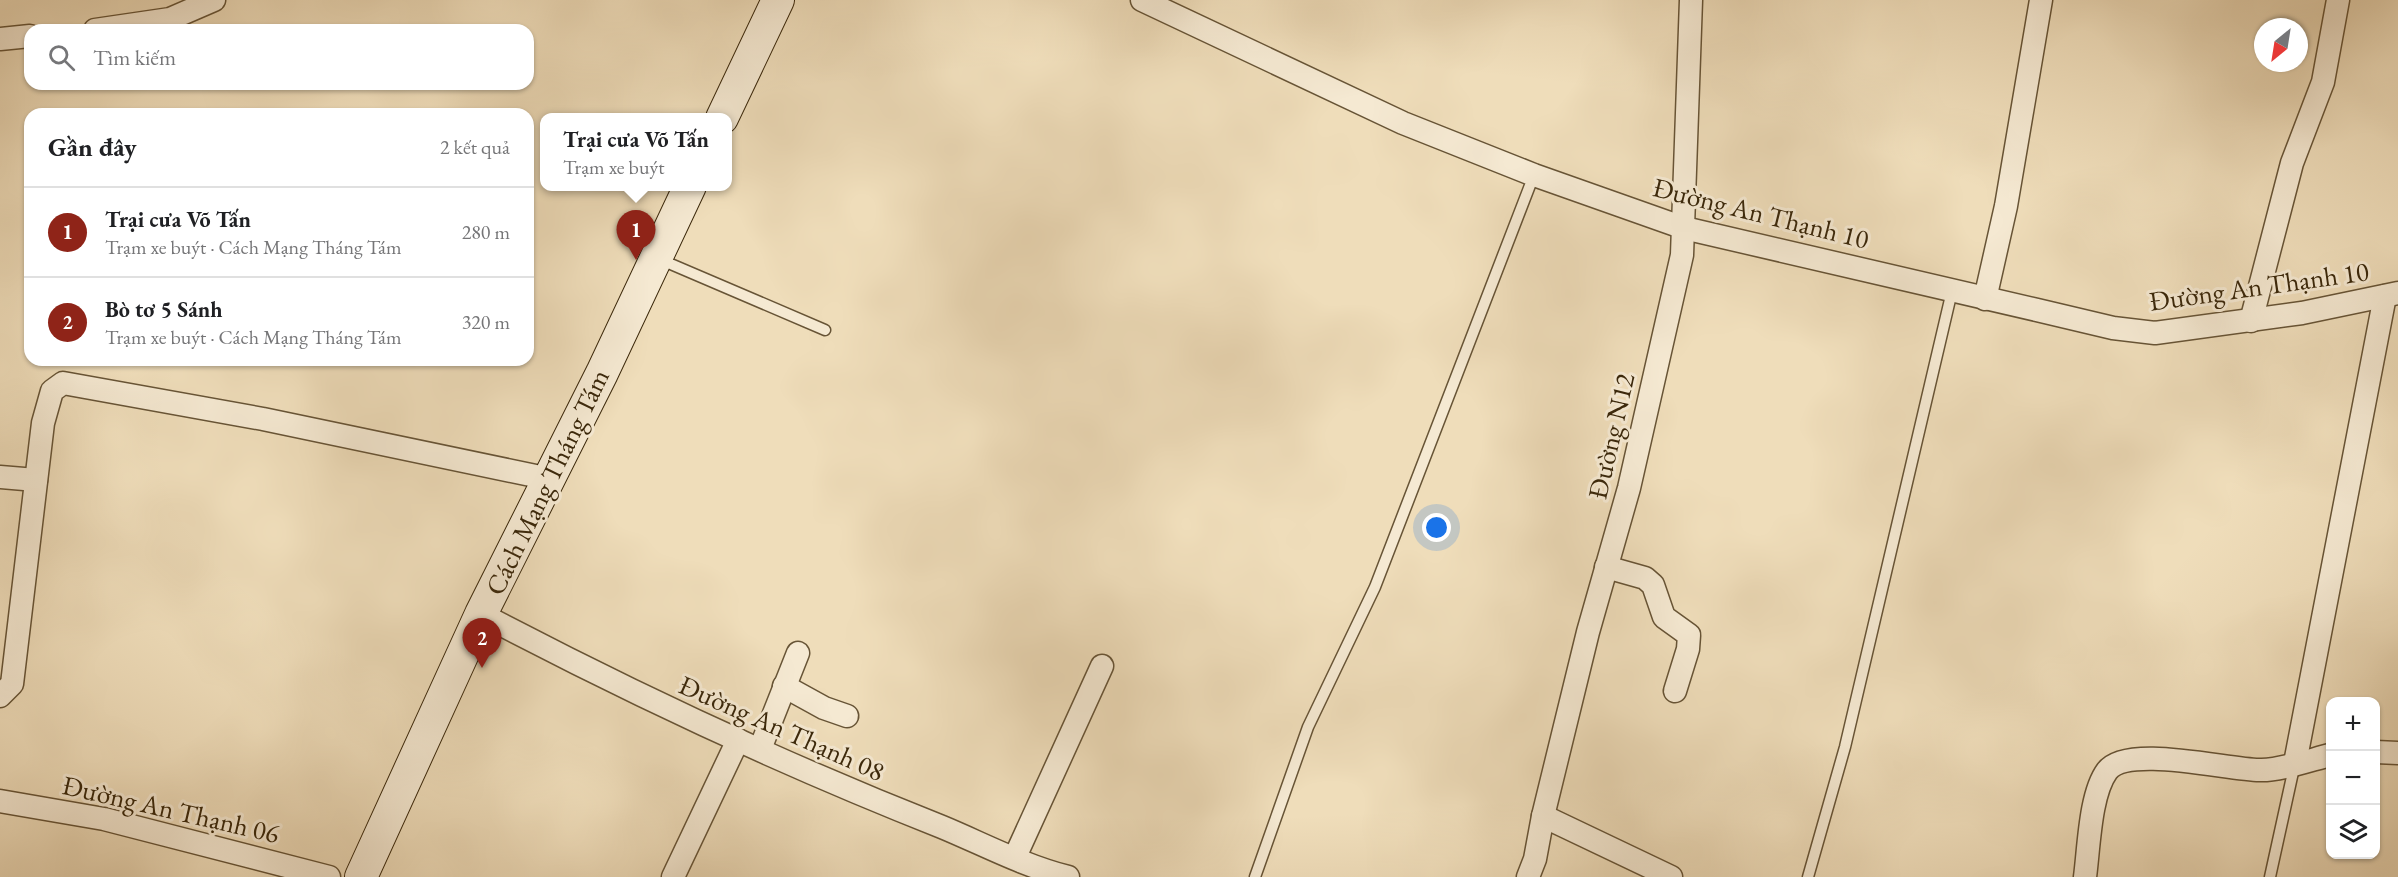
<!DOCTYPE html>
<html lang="vi">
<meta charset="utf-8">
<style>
:root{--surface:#fff;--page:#f6f6f6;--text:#202124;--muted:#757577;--line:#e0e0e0;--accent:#8f2418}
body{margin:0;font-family:"EB Garamond",serif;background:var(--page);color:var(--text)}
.controls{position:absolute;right:18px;bottom:18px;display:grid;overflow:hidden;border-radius:12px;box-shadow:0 2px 4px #0004}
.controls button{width:54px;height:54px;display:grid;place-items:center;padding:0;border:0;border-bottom:2px solid var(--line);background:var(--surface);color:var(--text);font:30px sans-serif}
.compass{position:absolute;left:2254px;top:18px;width:54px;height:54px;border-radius:50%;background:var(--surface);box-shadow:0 2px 4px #0004;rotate:210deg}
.you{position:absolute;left:1437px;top:528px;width:21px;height:21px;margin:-15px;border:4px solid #fff;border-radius:50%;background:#1a73e8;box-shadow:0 0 0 9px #1a73e833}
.badge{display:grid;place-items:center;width:39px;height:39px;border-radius:50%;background:var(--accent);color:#fff;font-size:20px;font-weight:700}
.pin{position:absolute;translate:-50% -50px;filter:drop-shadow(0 2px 3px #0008)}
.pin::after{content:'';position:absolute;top:32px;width:21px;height:18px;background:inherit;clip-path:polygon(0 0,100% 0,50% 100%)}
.popup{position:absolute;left:540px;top:113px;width:192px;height:78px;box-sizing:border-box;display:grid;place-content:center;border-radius:12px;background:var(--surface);filter:drop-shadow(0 2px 4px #0005);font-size:20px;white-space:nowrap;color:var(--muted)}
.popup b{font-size:22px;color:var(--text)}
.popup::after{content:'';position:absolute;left:50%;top:100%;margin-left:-12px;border:12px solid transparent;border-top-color:var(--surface)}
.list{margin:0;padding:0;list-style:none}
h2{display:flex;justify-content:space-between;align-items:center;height:78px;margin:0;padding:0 24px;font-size:26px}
h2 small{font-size:20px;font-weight:400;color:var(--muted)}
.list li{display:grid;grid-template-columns:39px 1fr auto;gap:18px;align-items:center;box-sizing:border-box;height:90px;padding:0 24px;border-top:2px solid var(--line)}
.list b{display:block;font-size:22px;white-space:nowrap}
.list p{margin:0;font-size:20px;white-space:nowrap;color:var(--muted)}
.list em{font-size:20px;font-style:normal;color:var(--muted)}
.icon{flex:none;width:33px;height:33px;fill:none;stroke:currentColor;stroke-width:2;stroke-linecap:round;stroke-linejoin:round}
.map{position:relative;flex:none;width:2398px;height:877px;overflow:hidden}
.search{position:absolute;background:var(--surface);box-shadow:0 2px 4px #0004;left:24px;top:24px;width:510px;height:66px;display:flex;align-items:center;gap:15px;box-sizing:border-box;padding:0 21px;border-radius:18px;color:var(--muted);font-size:22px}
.panel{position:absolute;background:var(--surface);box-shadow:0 2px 4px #0004;left:24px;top:108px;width:510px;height:258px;border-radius:18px}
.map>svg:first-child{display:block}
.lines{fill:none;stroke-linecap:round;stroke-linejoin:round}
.lane-casing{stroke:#675436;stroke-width:13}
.street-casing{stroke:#675436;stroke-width:25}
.secondary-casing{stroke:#3a270a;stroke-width:34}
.lane{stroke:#f5e9d2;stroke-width:10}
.street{stroke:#f5e9d2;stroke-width:22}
.secondary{stroke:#f5e9d2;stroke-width:32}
.labels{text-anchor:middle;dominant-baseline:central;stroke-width:6;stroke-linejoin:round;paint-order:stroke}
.street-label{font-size:27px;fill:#3a270a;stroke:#f5e9d2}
</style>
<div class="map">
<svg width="2398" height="877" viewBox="0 0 2398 877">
<rect width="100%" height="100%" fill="#efddba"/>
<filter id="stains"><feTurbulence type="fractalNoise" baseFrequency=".00333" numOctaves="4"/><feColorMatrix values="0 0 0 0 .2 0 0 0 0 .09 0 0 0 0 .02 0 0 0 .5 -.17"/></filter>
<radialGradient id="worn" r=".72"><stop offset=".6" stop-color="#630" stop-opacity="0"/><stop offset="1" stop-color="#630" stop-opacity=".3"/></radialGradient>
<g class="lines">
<defs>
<g id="lane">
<polyline points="659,259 825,330"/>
<polyline points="1255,877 1308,727 1375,587 1534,175"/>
<polyline points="1808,877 1845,747 1952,291"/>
<polyline points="2270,877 2295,763"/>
</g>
<g id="street">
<polyline points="1142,0 1403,123 1534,175 1684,228 2037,310 2113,328 2155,333 2302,313 2398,293"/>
<polyline points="95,30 170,19 214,0"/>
<polyline points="0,39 30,36"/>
<polyline points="1985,299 2006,206 2041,0"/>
<polyline points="2251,321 2292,163 2323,82 2338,0"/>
<polyline points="0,477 36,480"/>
<polyline points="1606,567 1645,578 1653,585 1664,617 1689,635 1688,649 1675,691"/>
<path d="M481,614C631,693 785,765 942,827C983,844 1024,866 1068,877"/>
<polyline points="784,686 824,708 847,716"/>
<polyline points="0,696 12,684 43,423 52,391 63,383 263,419 550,479"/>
<polyline points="760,749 798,653"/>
<polyline points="2376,752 2398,753"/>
<polyline points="2295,763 2385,296"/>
<polyline points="0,801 104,819 329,877"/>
<polyline points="1543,816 1671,877"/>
<polyline points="1015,857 1102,666"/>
<polyline points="673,877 738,740"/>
<polyline points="1528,877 1535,859 1543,816 1588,632 1629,488 1682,255 1691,0"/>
<path d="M2085,877C2089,847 2090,794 2107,771C2127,744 2228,770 2259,770C2279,771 2310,760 2330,755"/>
</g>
<g id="secondary">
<polyline points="722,118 778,0"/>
<polyline points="361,877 481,614 602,373 690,186"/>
</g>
</defs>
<!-- lane casing -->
<use href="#lane" class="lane-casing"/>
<!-- street casing -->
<use href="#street" class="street-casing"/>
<!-- secondary casing -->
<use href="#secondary" class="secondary-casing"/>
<!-- lane -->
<use href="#lane" class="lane"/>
<!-- street -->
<use href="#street" class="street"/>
<!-- secondary -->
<use href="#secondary" class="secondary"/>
</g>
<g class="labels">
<!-- street labels -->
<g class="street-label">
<text transform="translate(1761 213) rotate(14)">Đường An Thạnh 10</text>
<text transform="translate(2259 286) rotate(-8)">Đường An Thạnh 10</text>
<text transform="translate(1611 436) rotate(-77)">Đường N12</text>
<text transform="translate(547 482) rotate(-64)">Cách Mạng Tháng Tám</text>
<text transform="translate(782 728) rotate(24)">Đường An Thạnh 08</text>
<text transform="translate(171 809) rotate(13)">Đường An Thạnh 06</text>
</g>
</g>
<rect width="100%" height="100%" filter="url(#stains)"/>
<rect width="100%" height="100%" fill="url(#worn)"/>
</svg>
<div class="controls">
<button>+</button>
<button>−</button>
<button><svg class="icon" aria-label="layers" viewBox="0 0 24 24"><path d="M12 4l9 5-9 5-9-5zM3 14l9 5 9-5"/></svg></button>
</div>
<svg class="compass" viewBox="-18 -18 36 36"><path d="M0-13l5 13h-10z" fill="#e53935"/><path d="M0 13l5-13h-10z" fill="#757577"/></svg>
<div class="you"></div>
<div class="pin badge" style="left:636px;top:260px">1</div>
<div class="popup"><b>Trại cưa Võ Tấn</b>Trạm xe buýt</div>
<div class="pin badge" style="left:482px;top:668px">2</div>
<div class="search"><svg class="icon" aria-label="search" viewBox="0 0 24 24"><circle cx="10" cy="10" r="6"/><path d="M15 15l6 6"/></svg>Tìm kiếm</div>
<section class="panel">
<h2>Gần đây<small>2 kết quả</small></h2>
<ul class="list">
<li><span class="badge">1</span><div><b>Trại cưa Võ Tấn</b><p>Trạm xe buýt · Cách Mạng Tháng Tám</p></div><em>280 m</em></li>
<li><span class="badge">2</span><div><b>Bò tơ 5 Sánh</b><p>Trạm xe buýt · Cách Mạng Tháng Tám</p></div><em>320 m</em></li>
</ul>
</section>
</div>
